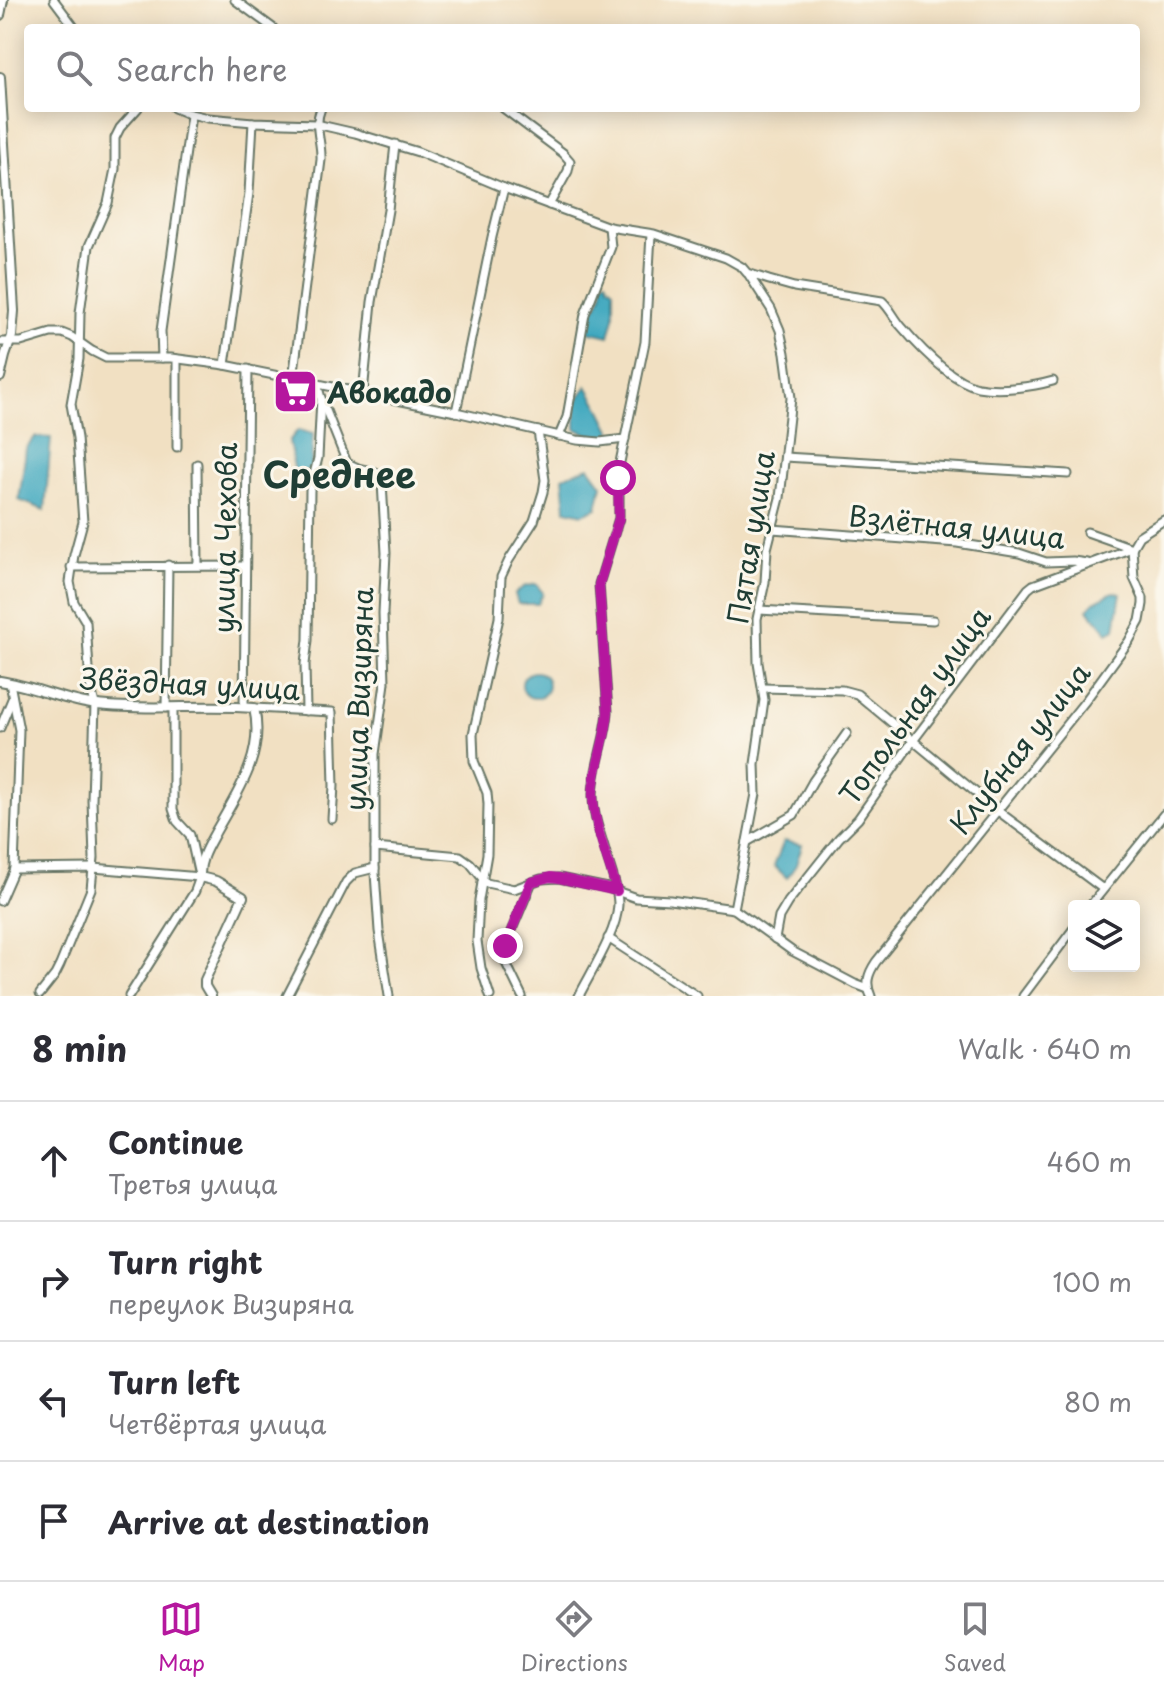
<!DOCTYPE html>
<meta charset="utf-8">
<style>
:root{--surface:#fff;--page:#f7f7f7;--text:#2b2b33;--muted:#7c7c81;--line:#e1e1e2;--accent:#b5179e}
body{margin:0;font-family:"Playpen Sans",sans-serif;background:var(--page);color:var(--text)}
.controls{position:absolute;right:24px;bottom:24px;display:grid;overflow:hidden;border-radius:8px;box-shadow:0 4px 20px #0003}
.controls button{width:72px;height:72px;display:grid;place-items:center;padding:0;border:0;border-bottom:2px solid var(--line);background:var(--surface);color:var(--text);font:40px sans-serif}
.stop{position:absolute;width:24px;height:24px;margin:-18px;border:6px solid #b5179e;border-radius:50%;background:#fff}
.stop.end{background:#b5179e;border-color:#fff;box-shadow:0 2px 8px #0008}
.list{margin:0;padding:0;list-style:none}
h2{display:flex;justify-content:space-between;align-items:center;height:104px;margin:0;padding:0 32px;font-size:34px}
h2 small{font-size:26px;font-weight:400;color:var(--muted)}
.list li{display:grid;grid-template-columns:52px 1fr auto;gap:24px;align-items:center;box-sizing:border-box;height:120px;padding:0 32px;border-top:2px solid var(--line)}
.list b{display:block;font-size:30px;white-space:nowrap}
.list p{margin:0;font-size:26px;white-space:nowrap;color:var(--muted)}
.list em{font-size:26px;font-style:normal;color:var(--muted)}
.icon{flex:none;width:44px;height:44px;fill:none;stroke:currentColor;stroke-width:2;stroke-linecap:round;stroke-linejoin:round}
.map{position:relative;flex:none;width:1164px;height:996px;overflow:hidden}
.search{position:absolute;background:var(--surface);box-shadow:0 4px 20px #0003;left:24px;right:24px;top:24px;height:88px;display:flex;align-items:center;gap:20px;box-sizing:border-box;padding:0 28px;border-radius:8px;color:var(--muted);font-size:30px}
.sheet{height:584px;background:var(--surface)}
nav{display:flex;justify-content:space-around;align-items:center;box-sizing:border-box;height:112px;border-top:2px solid var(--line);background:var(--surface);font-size:22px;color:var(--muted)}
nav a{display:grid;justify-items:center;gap:4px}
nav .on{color:var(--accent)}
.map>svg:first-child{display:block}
.water{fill:#3fa8bf;stroke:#2f727a;stroke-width:2}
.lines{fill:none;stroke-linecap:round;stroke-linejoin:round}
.minor-casing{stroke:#687666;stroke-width:11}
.tertiary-casing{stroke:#687666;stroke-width:12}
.minor{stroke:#fff;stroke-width:7}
.tertiary{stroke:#fff;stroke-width:8}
.route{stroke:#b5179e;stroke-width:10}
.labels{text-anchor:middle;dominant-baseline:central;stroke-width:6;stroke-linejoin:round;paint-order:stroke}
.poi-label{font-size:28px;font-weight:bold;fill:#1f3d34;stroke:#fbf7ec;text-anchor:start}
.street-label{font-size:28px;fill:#1f3d34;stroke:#fbf7ec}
.district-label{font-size:36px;font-weight:bold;fill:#1f3d34;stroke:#fbf7ec}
</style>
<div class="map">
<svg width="1164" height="996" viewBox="0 0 1164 996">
<rect width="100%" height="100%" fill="#fbf7ec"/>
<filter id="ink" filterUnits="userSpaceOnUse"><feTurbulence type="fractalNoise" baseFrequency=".0125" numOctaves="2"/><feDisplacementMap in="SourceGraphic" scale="16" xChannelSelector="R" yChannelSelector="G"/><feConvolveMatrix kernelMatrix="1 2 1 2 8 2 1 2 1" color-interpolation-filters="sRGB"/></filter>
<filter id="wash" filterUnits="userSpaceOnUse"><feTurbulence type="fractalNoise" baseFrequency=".006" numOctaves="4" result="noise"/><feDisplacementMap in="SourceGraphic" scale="32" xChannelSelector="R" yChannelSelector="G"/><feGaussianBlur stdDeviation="1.8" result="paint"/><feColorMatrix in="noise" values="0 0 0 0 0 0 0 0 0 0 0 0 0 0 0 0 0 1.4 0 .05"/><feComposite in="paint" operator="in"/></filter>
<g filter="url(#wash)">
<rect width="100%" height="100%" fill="#f1e0c2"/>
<!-- water -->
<g class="water">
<path d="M606,280L609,285L614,289V317L609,336L587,331L590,313C600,304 605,294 602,281Z"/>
<polygon points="587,386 601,410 612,432 604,440 576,429 576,402"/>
<polygon points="298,430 313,434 311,469 295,473 289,441"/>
<polygon points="35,437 51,438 45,510 19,500 26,449"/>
<polygon points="589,467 602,485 597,508 583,514 566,510 563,477"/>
<polygon points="536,584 543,593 538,604 518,604 515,594 523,587"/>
<polygon points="1113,592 1121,593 1115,629 1108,633 1088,609 1094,602"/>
<circle cx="535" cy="685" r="13"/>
<polygon points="784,841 802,845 796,865 787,878 774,866"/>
</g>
</g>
<g filter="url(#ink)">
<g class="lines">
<defs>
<g id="minor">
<polyline points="54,0 75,28"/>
<polyline points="235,0 273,28"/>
<path d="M174,108L186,113L208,118L253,122L316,124L355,133L418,152L504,188L609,227L654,234L726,258L742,267L747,273L769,280L794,287L882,301C890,308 894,318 901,326C919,347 951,381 978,387C999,391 1032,387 1053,381"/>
<polyline points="503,108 563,153 570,161 568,171 549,205"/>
<polyline points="0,342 21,342 51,333 62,333 72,337 92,351 106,358 171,358 225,365 456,412 577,440 600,442 625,439"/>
<polyline points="162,358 161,331 191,115"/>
<polyline points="177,359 177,447"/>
<polyline points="225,365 249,193 253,122"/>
<path d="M293,379L321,160C322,140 313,128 321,108"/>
<polyline points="363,393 372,302 388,210 395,144"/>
<polyline points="321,398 347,463 358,468 376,472 382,482 386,553 383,613 385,683 375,754 375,873 379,931 389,996"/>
<polyline points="456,412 492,237 504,188"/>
<polyline points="559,436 567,417 585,314 611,247 609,227"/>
<polyline points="785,457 1068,474"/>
<polyline points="197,464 198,565"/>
<polyline points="772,529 957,543 1019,553 1046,562 1073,561 1087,563"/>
<polyline points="1087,532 1132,548"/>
<polyline points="71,567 245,566"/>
<polyline points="759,610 933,620"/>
<polyline points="763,688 842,690 857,694 998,811 1103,889"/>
<polyline points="244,707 248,369"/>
<polyline points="166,708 168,565"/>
<polyline points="173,708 173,809 177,821 190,835 198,871"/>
<polyline points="254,708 332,712 334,786 332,819"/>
<polyline points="306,711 305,664 308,640 310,490 318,458 321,398 317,384"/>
<polyline points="0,728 12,699"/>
<polyline points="747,842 794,815 813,781 847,733"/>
<polyline points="375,848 460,856 470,863 483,879"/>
<polyline points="14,869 93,868 200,877"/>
<polyline points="482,882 514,889 541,879 559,878 608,888 636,898 670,900 734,909 792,951 855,984 868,989"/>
<polyline points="0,901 14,869 19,730 10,683"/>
<polyline points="1090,906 1164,814"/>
<polyline points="734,909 756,794 755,764 764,700 758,663 757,619 765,582 767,549 780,498 791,398 785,353 780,330 771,309 749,275"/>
<polyline points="608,938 697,996"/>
<polyline points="775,939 779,917 788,902 839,838 858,819 907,749 1028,589 1033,585 1132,548"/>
<polyline points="40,994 55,975 60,965 91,889 94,858 92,800 95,704 90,685 86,622 74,602 70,582 74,555 83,522 77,438 71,404 79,359 80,313 89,246 108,203 115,169 115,138 120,128 138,108"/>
<polyline points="129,996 195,891 200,877"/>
<polyline points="287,996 346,882 355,873 375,868"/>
<polyline points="490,996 481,968 477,941 479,900 487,854 488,804 487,793 474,761 473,734 499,618 501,577 509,560 534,521 543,492 545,480 538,431"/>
<polyline points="522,996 505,961 505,946 531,884"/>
<path d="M579,996C591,972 617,932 618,905C618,889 612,873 607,857C602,837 593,818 593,797C593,768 606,740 608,712L599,584L619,518V467L645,342L651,234"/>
<path d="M871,996C865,983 868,974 876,962L1086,700L1129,641L1140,621L1143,604V598L1134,578L1132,548L1139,536L1164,520"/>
<polyline points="1023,996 1074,928"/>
</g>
<g id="tertiary">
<polyline points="0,15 3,0"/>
<polyline points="0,77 14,311 12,336 5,356 0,377"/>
<path d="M0,681C33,686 64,701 97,705C150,711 202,704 254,708C265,754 238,792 216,831C208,846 199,859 200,877L216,881L243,897L205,980V986L211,996"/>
</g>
</defs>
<!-- minor casing -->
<use href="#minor" class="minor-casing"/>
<!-- tertiary casing -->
<use href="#tertiary" class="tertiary-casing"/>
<!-- minor -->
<use href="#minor" class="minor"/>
<!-- tertiary -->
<use href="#tertiary" class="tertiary"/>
</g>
</g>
<g class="lines" filter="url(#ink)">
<!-- route -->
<path class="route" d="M505,946L531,882L550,877L559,878L617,891C609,861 592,822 593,792C595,765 606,739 608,712L599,584L619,518L618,478"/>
</g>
<!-- icons -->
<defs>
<symbol id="supermarket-square" viewBox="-11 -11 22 22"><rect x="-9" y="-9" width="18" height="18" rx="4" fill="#b5179e" stroke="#fbf7ec"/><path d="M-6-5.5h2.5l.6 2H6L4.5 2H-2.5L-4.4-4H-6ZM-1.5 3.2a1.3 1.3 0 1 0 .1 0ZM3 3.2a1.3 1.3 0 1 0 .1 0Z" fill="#fff"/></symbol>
</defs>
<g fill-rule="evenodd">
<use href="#supermarket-square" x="270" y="366" width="51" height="51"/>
</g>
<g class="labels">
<!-- poi labels -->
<g class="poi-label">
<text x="327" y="391">Авокадо</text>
</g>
<!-- street labels -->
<g class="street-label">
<text transform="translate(957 526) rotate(6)">Взлётная улица</text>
<text transform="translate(750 537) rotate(-81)">Пятая улица</text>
<text transform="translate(224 538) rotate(-89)">улица Чехова</text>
<text transform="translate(190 683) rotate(3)">Звёздная улица</text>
<text transform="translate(358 699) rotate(-88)">улица Визиряна</text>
<text transform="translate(914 705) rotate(-54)">Топольная улица</text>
<text transform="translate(1019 748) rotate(-52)">Клубная улица</text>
</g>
<!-- district labels -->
<g class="district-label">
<text x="339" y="473">Среднее</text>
</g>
</g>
</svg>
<div class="controls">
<button><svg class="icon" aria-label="layers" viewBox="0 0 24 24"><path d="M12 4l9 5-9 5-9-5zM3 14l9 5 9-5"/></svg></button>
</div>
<div class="stop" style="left:618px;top:478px"></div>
<div class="stop end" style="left:505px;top:946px"></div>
<div class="search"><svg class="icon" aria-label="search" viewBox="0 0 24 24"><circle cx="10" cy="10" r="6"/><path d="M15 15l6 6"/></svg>Search here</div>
</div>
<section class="sheet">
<h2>8 min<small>Walk · 640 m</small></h2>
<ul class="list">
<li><svg class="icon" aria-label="ahead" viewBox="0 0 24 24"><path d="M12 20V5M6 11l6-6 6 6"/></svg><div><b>Continue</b><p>Третья улица</p></div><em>460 m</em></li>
<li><svg class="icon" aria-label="right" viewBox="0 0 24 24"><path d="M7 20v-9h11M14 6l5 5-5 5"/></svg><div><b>Turn right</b><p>переулок Визиряна</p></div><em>100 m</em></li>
<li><svg class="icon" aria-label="left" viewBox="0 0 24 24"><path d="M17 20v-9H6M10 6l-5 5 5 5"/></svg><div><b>Turn left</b><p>Четвёртая улица</p></div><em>80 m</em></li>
<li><svg class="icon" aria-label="arrive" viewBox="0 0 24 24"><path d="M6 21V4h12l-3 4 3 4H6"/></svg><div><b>Arrive at destination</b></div></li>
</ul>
</section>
<nav>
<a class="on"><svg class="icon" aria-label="map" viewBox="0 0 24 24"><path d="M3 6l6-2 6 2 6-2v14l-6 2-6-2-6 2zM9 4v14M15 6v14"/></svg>Map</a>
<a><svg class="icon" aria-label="directions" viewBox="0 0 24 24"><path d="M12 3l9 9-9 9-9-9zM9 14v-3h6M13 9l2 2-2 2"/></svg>Directions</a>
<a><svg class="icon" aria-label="saved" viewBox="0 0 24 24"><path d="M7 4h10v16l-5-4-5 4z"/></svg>Saved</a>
</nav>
